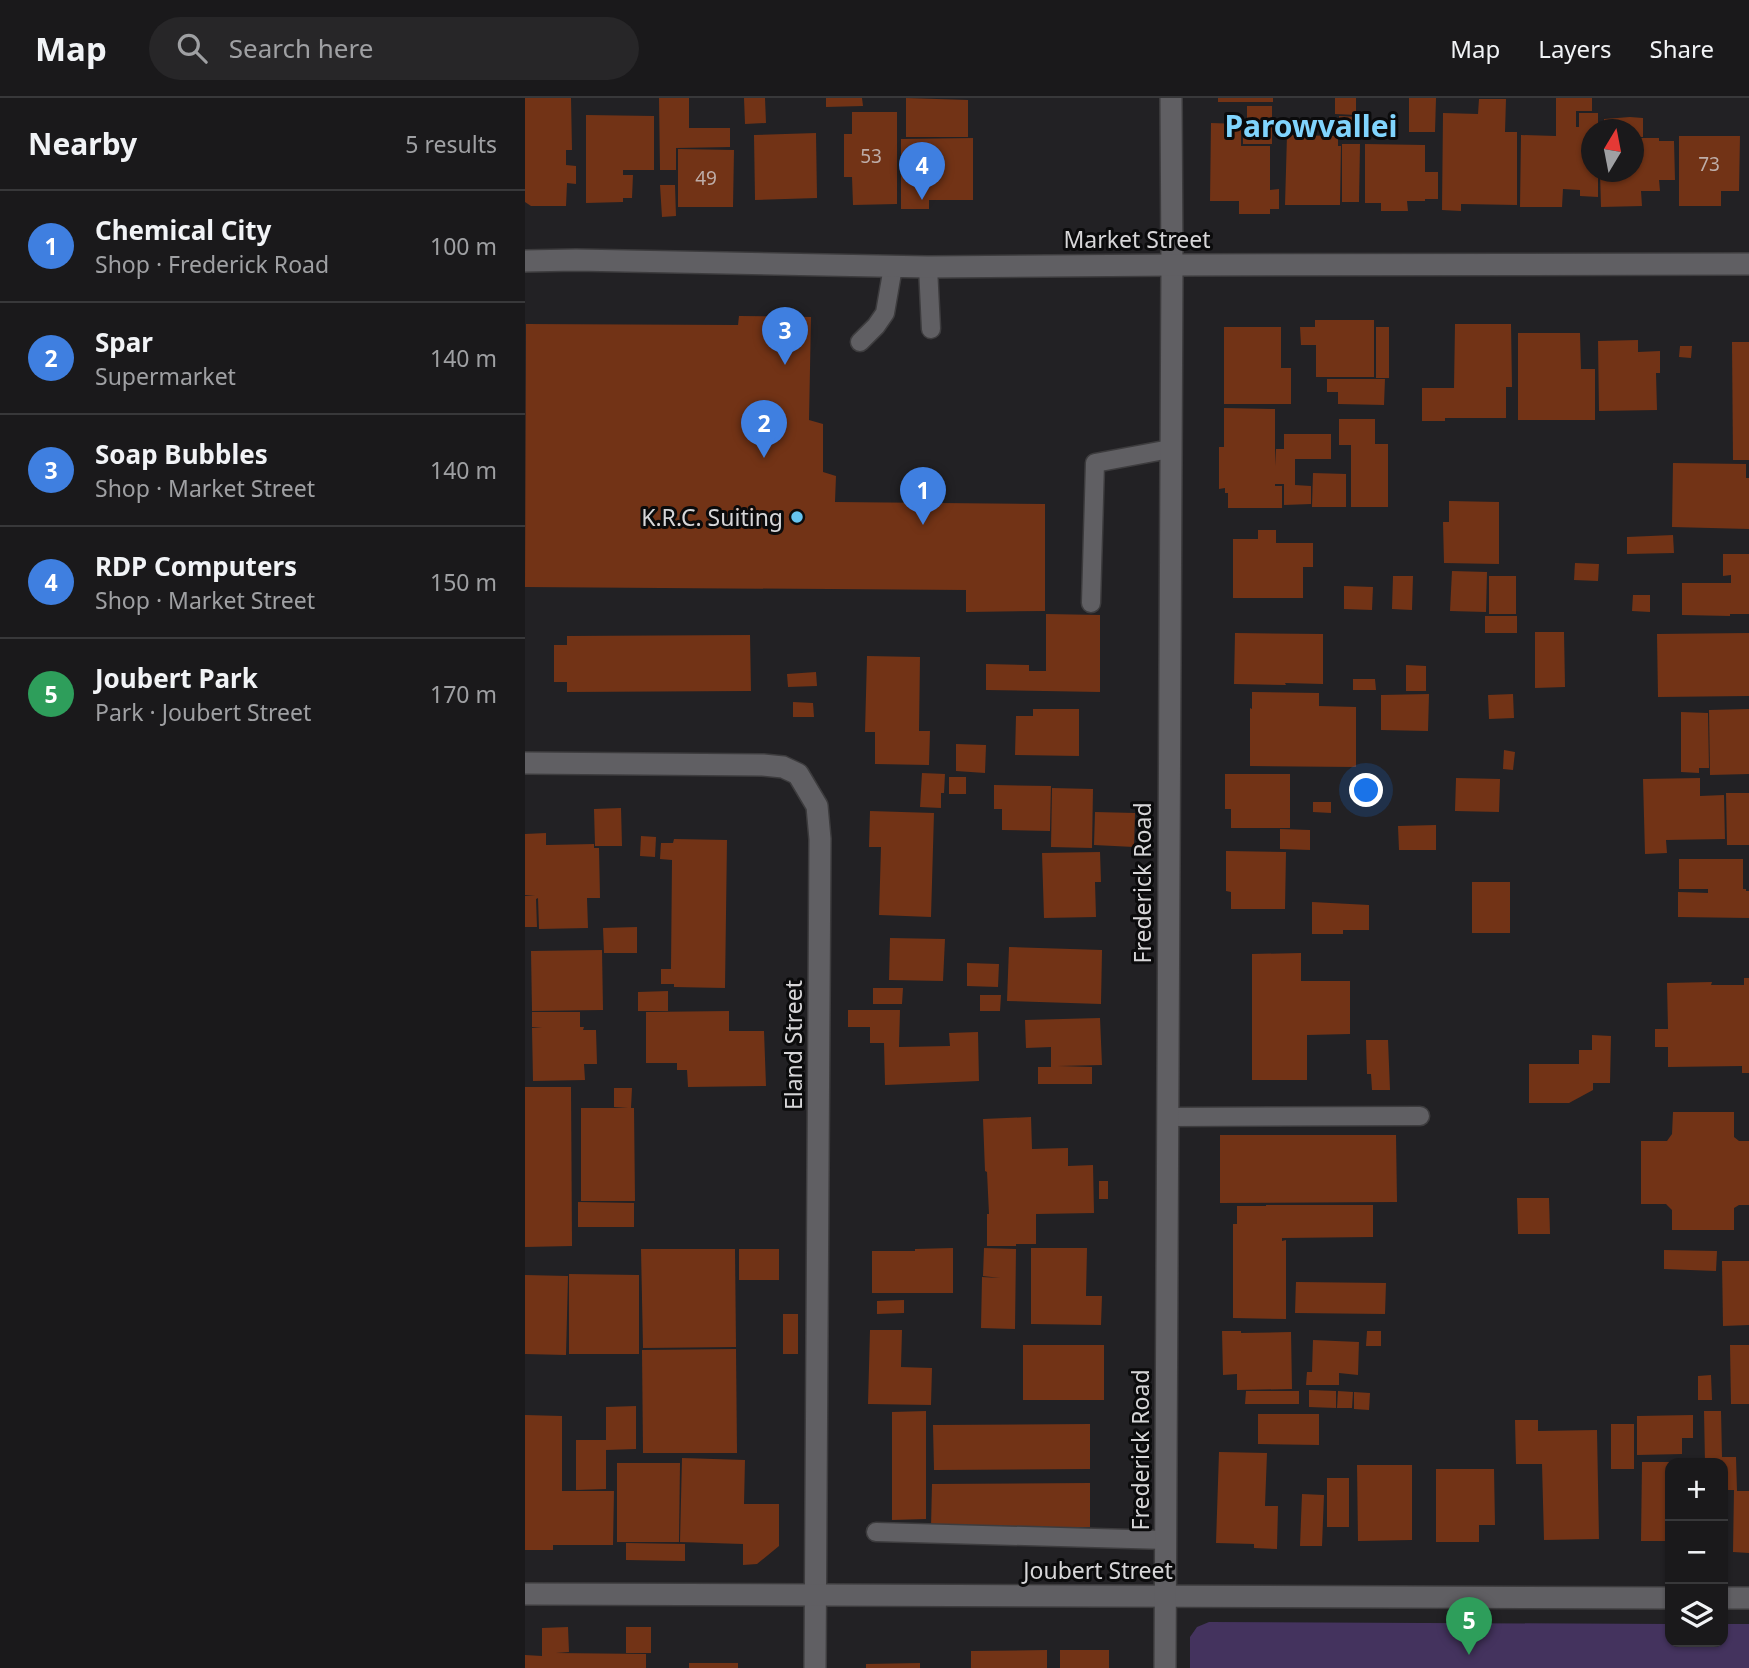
<!DOCTYPE html>
<meta charset="utf-8">
<style>
:root{--surface:#1a191b;--page:#272628;--text:#f1f3f6;--muted:#9fa0a3;--line:#38383a;--accent:#67c4f0}
body{margin:0;font-family:"Noto Sans",sans-serif;background:var(--page);color:var(--text)}
.controls{position:absolute;right:21px;bottom:21px;display:grid;overflow:hidden;border-radius:14px;box-shadow:0 2px 5px #0004}
.controls button{width:63px;height:63px;display:grid;place-items:center;padding:0;border:0;border-bottom:2px solid var(--line);background:var(--surface);color:var(--text);font:35px sans-serif}
.compass{position:absolute;left:1056px;top:21px;width:63px;height:63px;border-radius:50%;background:var(--surface);box-shadow:0 2px 5px #0004;rotate:10deg}
.you{position:absolute;left:842px;top:693px;width:24px;height:24px;margin:-18px;border:5px solid #fff;border-radius:50%;background:#1a73e8;box-shadow:0 0 0 10px #1a73e833}
.badge{display:grid;place-items:center;width:46px;height:46px;border-radius:50%;background:var(--accent);color:#fff;font-size:23px;font-weight:700}
.pin{position:absolute;translate:-50% -58px;filter:drop-shadow(0 2px 4px #0008)}
.pin::after{content:'';position:absolute;top:37px;width:24px;height:21px;background:inherit;clip-path:polygon(0 0,100% 0,50% 100%)}
.list{margin:0;padding:0;list-style:none}
h2{display:flex;justify-content:space-between;align-items:center;height:91px;margin:0;padding:0 28px;font-size:30px}
h2 small{font-size:23px;font-weight:400;color:var(--muted)}
.list li{display:grid;grid-template-columns:46px 1fr auto;gap:21px;align-items:center;box-sizing:border-box;height:112px;padding:0 28px;border-top:2px solid var(--line)}
.list b{display:block;font-size:26px;white-space:nowrap}
.list p{margin:0;font-size:23px;white-space:nowrap;color:var(--muted)}
.list em{font-size:23px;font-style:normal;color:var(--muted)}
.icon{flex:none;width:38px;height:38px;fill:none;stroke:currentColor;stroke-width:2;stroke-linecap:round;stroke-linejoin:round}
.map{position:relative;flex:none;width:1224px;height:1570px;overflow:hidden}
header{display:flex;align-items:center;gap:42px;box-sizing:border-box;height:98px;padding:0 35px;background:var(--surface);border-bottom:2px solid var(--line)}
header strong{font-size:33px}
nav{display:flex;gap:38px;margin-inline-start:auto;font-size:24px}
.search{width:490px;height:63px;background:var(--page);display:flex;align-items:center;gap:18px;box-sizing:border-box;padding:0 24px;border-radius:38px;color:var(--muted);font-size:26px}
main{display:flex}
aside{flex:1;background:var(--surface)}
.map>svg:first-child{display:block}
.green{fill:#44335e}
.building{fill:#723316}
.lines{fill:none;stroke-linecap:round;stroke-linejoin:round}
.lane-casing{stroke:#3d3c3e;stroke-width:21}
.street-casing{stroke:#3d3c3e;stroke-width:24}
.secondary-casing{stroke:#3d3c3e;stroke-width:24}
.lane{stroke:#605f63;stroke-width:18}
.street{stroke:#605f63;stroke-width:21}
.secondary{stroke:#605f63;stroke-width:21}
.poi-dot{fill:#67c4f0;stroke:#0b0b0c;stroke-width:2.5}
.labels{text-anchor:middle;dominant-baseline:central;stroke-width:6;stroke-linejoin:round;paint-order:stroke}
.number-label{font-size:19px;fill:#beada8}
.street-label{font-size:23px;fill:#d7d6d8;stroke:#0b0b0c}
.poi-label{font-size:23px;fill:#d7d6d8;stroke:#0b0b0c;text-anchor:end}
.district-label{font-size:30px;font-weight:bold;fill:#80d4fd;stroke:#0b0b0c}
</style>
<header>
<strong>Map</strong>
<div class="search"><svg class="icon" aria-label="search" viewBox="0 0 24 24"><circle cx="10" cy="10" r="6"/><path d="M15 15l6 6"/></svg>Search here</div>
<nav><a>Map</a><a>Layers</a><a>Share</a></nav>
</header>
<main>
<aside>
<h2>Nearby<small>5 results</small></h2>
<ul class="list">
<li><span class="badge" style="background:#3f7fe0">1</span><div><b>Chemical City</b><p>Shop · Frederick Road</p></div><em>100 m</em></li>
<li><span class="badge" style="background:#3f7fe0">2</span><div><b>Spar</b><p>Supermarket</p></div><em>140 m</em></li>
<li><span class="badge" style="background:#3f7fe0">3</span><div><b>Soap Bubbles</b><p>Shop · Market Street</p></div><em>140 m</em></li>
<li><span class="badge" style="background:#3f7fe0">4</span><div><b>RDP Computers</b><p>Shop · Market Street</p></div><em>150 m</em></li>
<li><span class="badge" style="background:#2e9e5b">5</span><div><b>Joubert Park</b><p>Park · Joubert Street</p></div><em>170 m</em></li>
</ul>
</aside>
<div class="map">
<svg width="1224" height="1570" viewBox="0 0 1224 1570">
<rect width="100%" height="100%" fill="#222124"/>
<!-- green -->
<polygon class="green" points="684,1524 1145,1526 1145,1544 1198,1544 1198,1526 1224,1526 1224,1570 665,1570 665,1539 672,1529"/>
<!-- building -->
<g class="building">
<polygon points="0,0 46,0 47,52 41,52 41,67 51,68 51,86 42,85 41,108 6,108 0,104"/>
<polygon points="134,0 164,0 164,30 205,30 205,49 151,50 151,72 135,72"/>
<polygon points="219,0 240,0 241,25 220,26"/>
<polygon points="301,0 337,0 338,8 301,9"/>
<polygon points="381,0 443,2 443,39 381,39"/>
<rect x="693" y="0" width="55" height="4"/>
<polygon points="810,0 831,0 831,17 810,16"/>
<polygon points="884,0 911,0 910,34 884,34"/>
<polygon points="1031,0 1067,0 1067,13 1051,13 1051,29 1054,29 1054,15 1073,15 1073,32 1066,32 1066,74 1073,74 1073,99 1055,98 1055,92 1038,91 1037,109 995,109 996,37 1031,38"/>
<polygon points="954,1 981,1 980,34 992,34 992,107 936,106 936,113 917,112 918,15 953,16"/>
<polygon points="722,8 747,8 747,46 718,46 718,28 722,28"/>
<polygon points="327,14 372,14 372,106 328,107 327,79 319,79 319,36 327,36"/>
<polygon points="61,17 129,18 129,72 98,72 98,77 108,77 107,100 98,100 98,104 61,105"/>
<polygon points="814,18 833,19 833,41 814,41"/>
<polygon points="1105,19 1118,20 1118,39 1109,39 1109,32 1079,32 1079,21"/>
<polygon points="686,25 716,26 716,48 745,48 745,92 754,91 754,111 745,111 745,116 714,116 714,103 685,103"/>
<polygon points="291,35 292,100 230,102 229,37"/>
<polygon points="762,37 813,38 813,48 816,48 815,107 760,107"/>
<polygon points="1154,38 1215,38 1214,93 1196,93 1196,108 1154,108"/>
<polygon points="448,40 448,102 404,102 404,111 376,111 376,41"/>
<polygon points="1109,40 1134,40 1134,43 1149,43 1150,82 1134,82 1135,93 1116,93 1117,108 1076,109 1075,74 1109,74"/>
<polygon points="817,46 835,46 834,104 817,104"/>
<polygon points="840,46 900,47 900,74 913,74 913,101 900,101 900,103 882,103 883,113 856,113 856,105 840,105"/>
<polygon points="153,51 209,52 208,109 153,109"/>
<polygon points="135,87 150,87 151,118 137,119"/>
<polygon points="214,218 286,219 284,322 298,326 298,374 311,378 310,404 520,406 520,513 441,514 441,492 0,489 1,226 213,227"/>
<polygon points="790,222 849,222 849,279 791,279 791,247 776,247 775,229 790,229"/>
<polygon points="930,226 986,226 987,289 981,289 981,320 920,320 920,323 897,323 897,290 929,290"/>
<polygon points="699,229 756,229 756,270 766,270 766,306 699,306"/>
<rect x="851" y="229" width="13" height="51"/>
<polygon points="993,235 1055,235 1056,271 1070,271 1070,322 993,322"/>
<polygon points="1113,242 1113,254 1135,253 1135,275 1131,275 1132,312 1074,313 1073,243"/>
<polygon points="1207,244 1224,244 1224,362 1208,362"/>
<polygon points="1155,248 1167,248 1166,260 1154,259"/>
<polygon points="802,281 860,281 859,307 813,306 813,294 802,294"/>
<polygon points="699,310 750,311 750,368 751,351 759,351 759,336 806,336 806,361 770,361 770,387 786,388 786,406 759,407 759,386 750,386 750,388 757,388 757,410 703,410 703,395 700,395 700,390 694,391 694,349 699,349"/>
<polygon points="814,321 850,321 850,346 863,346 863,409 826,409 826,347 814,347"/>
<polygon points="1148,365 1221,366 1221,380 1224,380 1224,431 1147,429"/>
<polygon points="788,375 821,376 821,409 787,409"/>
<polygon points="924,403 974,404 974,466 919,465 918,424 924,424"/>
<polygon points="733,432 751,432 751,445 788,445 788,469 778,469 778,500 708,500 708,441 733,441"/>
<polygon points="1148,437 1149,455 1102,456 1102,439"/>
<polygon points="1198,456 1224,456 1224,516 1205,516 1205,518 1157,517 1157,485 1206,485 1206,477 1198,478"/>
<polygon points="1050,465 1074,466 1073,483 1049,482"/>
<polygon points="927,473 962,474 961,514 925,513"/>
<polygon points="868,478 888,478 887,512 867,511"/>
<rect x="964" y="478" width="27" height="38"/>
<polygon points="819,488 848,489 847,512 819,511"/>
<polygon points="1108,497 1125,497 1125,514 1107,513"/>
<polygon points="521,516 575,517 575,594 461,592 461,566 504,567 504,573 521,573"/>
<rect x="960" y="518" width="32" height="17"/>
<polygon points="1010,534 1039,534 1040,589 1010,590"/>
<polygon points="710,535 798,536 798,586 760,585 761,587 709,586"/>
<polygon points="1224,535 1224,598 1133,599 1132,536"/>
<polygon points="225,537 226,593 42,594 42,584 29,584 29,547 42,547 42,538"/>
<polygon points="342,558 395,559 394,633 405,633 404,667 350,666 350,634 340,634"/>
<polygon points="881,567 901,568 901,593 881,593"/>
<polygon points="291,574 292,588 263,589 262,576"/>
<polygon points="828,581 850,581 851,592 828,592"/>
<polygon points="727,594 794,595 794,608 831,609 831,669 725,668 725,610 727,611"/>
<polygon points="904,596 903,633 856,632 856,597"/>
<polygon points="988,596 989,620 964,621 963,597"/>
<polygon points="268,604 288,605 289,619 268,619"/>
<polygon points="508,611 554,611 554,658 490,657 491,618 508,618"/>
<polygon points="1224,611 1224,676 1185,677 1184,612"/>
<polygon points="1156,614 1183,615 1184,670 1174,670 1174,675 1156,674"/>
<polygon points="431,646 461,647 460,675 431,673"/>
<polygon points="979,652 990,654 988,672 978,671"/>
<polygon points="397,675 420,676 419,695 416,695 416,710 395,709"/>
<polygon points="700,676 765,676 765,730 706,730 706,711 700,711"/>
<rect x="424" y="679" width="17" height="17"/>
<polygon points="931,680 975,681 974,714 930,713"/>
<polygon points="1175,680 1175,698 1199,697 1200,741 1141,742 1142,755 1120,756 1118,681"/>
<polygon points="469,687 526,688 525,733 477,732 477,711 469,711"/>
<polygon points="527,690 568,691 567,750 526,749"/>
<polygon points="1201,695 1224,695 1224,747 1202,747"/>
<polygon points="788,704 806,704 806,715 788,714"/>
<polygon points="96,710 97,748 70,748 69,711"/>
<polygon points="345,713 409,715 406,819 354,817 356,749 344,749"/>
<polygon points="570,714 610,715 609,749 569,747"/>
<polygon points="911,727 911,752 874,752 873,728"/>
<polygon points="755,731 785,732 785,752 755,751"/>
<polygon points="21,735 21,747 69,746 69,750 74,750 75,800 62,800 63,830 14,831 13,800 11,801 12,829 0,829 0,798 10,798 0,797 0,736"/>
<polygon points="116,738 131,739 130,759 115,758"/>
<polygon points="149,741 202,742 200,890 149,889 149,886 136,886 136,871 146,871 147,762 135,761 136,745 148,745"/>
<polygon points="701,753 761,754 760,811 706,811 706,794 701,793"/>
<polygon points="575,754 576,784 570,784 571,819 519,820 517,755"/>
<polygon points="1154,761 1218,761 1218,791 1221,791 1221,793 1224,793 1224,820 1153,819 1153,794 1183,795 1183,791 1154,791"/>
<rect x="947" y="784" width="38" height="51"/>
<polygon points="787,804 844,807 844,832 818,832 818,836 787,836"/>
<polygon points="112,829 112,855 79,855 78,830"/>
<polygon points="365,840 420,841 418,883 364,882"/>
<polygon points="484,849 577,852 576,906 482,903"/>
<polygon points="77,852 78,912 7,913 6,853"/>
<polygon points="776,855 776,883 825,883 825,936 782,937 782,982 727,982 727,856"/>
<polygon points="442,865 474,866 473,889 442,888"/>
<polygon points="1219,880 1224,880 1224,975 1217,975 1217,968 1143,969 1143,949 1130,949 1130,931 1143,931 1142,885 1187,884 1186,887 1219,887"/>
<polygon points="348,890 378,890 377,906 348,906"/>
<polygon points="143,893 143,913 113,913 113,894"/>
<polygon points="455,897 476,897 475,913 455,913"/>
<polygon points="323,912 375,912 374,949 425,948 424,935 453,934 454,983 360,987 359,945 345,945 345,929 323,929"/>
<polygon points="204,913 204,933 239,933 241,988 163,989 162,972 152,972 152,965 121,965 121,914"/>
<polygon points="7,914 55,914 55,929 59,929 58,932 71,932 72,966 59,966 60,982 8,983 7,930 17,929 7,929"/>
<polygon points="575,920 577,967 533,968 567,969 567,986 513,986 513,969 526,969 526,949 501,950 500,922"/>
<polygon points="1067,937 1086,938 1085,985 1068,985 1068,992 1044,1005 1004,1005 1004,966 1054,966 1054,952 1067,952"/>
<polygon points="841,942 863,942 865,992 847,992 846,976 842,976"/>
<polygon points="0,989 46,989 47,1148 0,1149"/>
<polygon points="89,990 107,990 106,1010 109,1010 110,1103 56,1103 56,1010 103,1010 89,1009"/>
<polygon points="1148,1014 1209,1014 1209,1039 1214,1043 1224,1043 1224,1107 1214,1107 1209,1110 1209,1132 1147,1132 1147,1112 1141,1106 1116,1106 1116,1043 1142,1043 1147,1036"/>
<polygon points="506,1019 507,1051 543,1050 543,1068 568,1067 569,1115 511,1116 511,1146 491,1146 491,1148 462,1148 462,1116 464,1116 462,1074 460,1073 458,1021"/>
<polygon points="695,1037 871,1037 872,1104 695,1105"/>
<rect x="574" y="1083" width="9" height="18"/>
<polygon points="992,1100 1024,1100 1025,1136 993,1136"/>
<polygon points="53,1104 109,1105 109,1129 53,1129"/>
<polygon points="741,1107 848,1107 848,1139 757,1140 757,1143 761,1142 761,1221 708,1220 708,1126 712,1126 712,1108 741,1108"/>
<polygon points="428,1150 428,1195 347,1195 347,1153 390,1153 390,1151"/>
<polygon points="459,1150 491,1151 490,1231 456,1230 457,1179 475,1180 458,1178"/>
<polygon points="506,1150 562,1150 561,1198 577,1198 576,1227 506,1226"/>
<polygon points="116,1151 210,1151 211,1249 118,1250"/>
<rect x="214" y="1151" width="40" height="31"/>
<polygon points="1139,1152 1192,1153 1191,1173 1139,1171"/>
<polygon points="1197,1163 1224,1163 1224,1227 1198,1228"/>
<polygon points="44,1176 114,1177 114,1256 44,1256"/>
<polygon points="0,1177 43,1178 41,1257 0,1256"/>
<polygon points="771,1184 861,1185 860,1216 770,1215"/>
<polygon points="379,1202 379,1215 352,1216 352,1203"/>
<rect x="258" y="1216" width="15" height="40"/>
<polygon points="345,1232 377,1232 376,1269 407,1270 406,1307 343,1306"/>
<polygon points="697,1233 716,1233 716,1235 766,1234 767,1291 712,1292 712,1276 698,1277"/>
<polygon points="842,1233 856,1233 856,1248 841,1248"/>
<polygon points="788,1242 834,1244 833,1277 814,1275 814,1287 781,1287 782,1274 787,1274"/>
<rect x="498" y="1247" width="81" height="55"/>
<polygon points="1205,1247 1224,1247 1224,1306 1206,1306"/>
<polygon points="211,1251 212,1355 118,1355 117,1252"/>
<polygon points="1186,1277 1187,1302 1173,1302 1173,1278"/>
<polygon points="784,1292 811,1293 811,1310 784,1309"/>
<polygon points="721,1293 774,1293 774,1306 720,1306"/>
<polygon points="813,1293 828,1294 827,1310 812,1310"/>
<polygon points="829,1294 845,1295 844,1312 829,1311"/>
<polygon points="111,1308 111,1351 81,1352 81,1391 51,1392 51,1342 81,1342 81,1309"/>
<polygon points="401,1313 401,1421 367,1422 367,1314"/>
<polygon points="1179,1313 1196,1313 1197,1359 1211,1359 1212,1393 1224,1393 1224,1455 1208,1454 1209,1392 1198,1392 1198,1365 1180,1365"/>
<polygon points="733,1316 794,1316 794,1347 733,1346"/>
<polygon points="0,1317 37,1318 37,1393 89,1393 88,1447 28,1447 28,1452 0,1452"/>
<polygon points="1168,1317 1168,1340 1157,1340 1157,1356 1112,1357 1112,1318"/>
<polygon points="990,1322 1013,1322 1013,1333 1072,1332 1074,1441 1019,1442 1017,1366 991,1366"/>
<polygon points="565,1326 565,1371 409,1372 408,1327"/>
<rect x="1086" y="1326" width="23" height="45"/>
<polygon points="694,1354 742,1355 740,1408 753,1408 752,1451 729,1450 729,1446 691,1445"/>
<polygon points="157,1360 220,1362 219,1406 254,1406 254,1448 232,1466 218,1467 218,1446 155,1444"/>
<polygon points="1117,1364 1145,1364 1145,1443 1116,1443"/>
<polygon points="92,1365 155,1365 154,1444 92,1444"/>
<polygon points="832,1367 887,1367 887,1442 833,1443"/>
<polygon points="911,1371 969,1371 970,1427 954,1427 954,1444 911,1444"/>
<rect x="802" y="1380" width="22" height="49"/>
<polygon points="565,1385 565,1429 406,1430 407,1386"/>
<polygon points="777,1396 799,1397 797,1448 775,1448"/>
<polygon points="101,1445 160,1446 160,1463 101,1462"/>
<polygon points="43,1529 44,1554 31,1555 121,1556 121,1570 0,1570 0,1557 17,1558 17,1530"/>
<rect x="101" y="1529" width="25" height="26"/>
<polygon points="522,1552 522,1570 446,1570 446,1553"/>
<rect x="535" y="1552" width="49" height="18"/>
<rect x="164" y="1565" width="49" height="5"/>
<polygon points="395,1565 395,1570 341,1570 341,1566"/>
</g>
<g class="lines">
<defs>
<g id="lane">
<polyline points="403,169 406,231"/>
<polyline points="335,244 351,228 360,215 368,169"/>
<polyline points="566,505 570,365 645,351"/>
<polyline points="643,1019 895,1018"/>
<polyline points="351,1434 641,1442"/>
</g>
<g id="street">
<polyline points="0,665 238,667 258,669 273,676 292,708 295,741 290,1570"/>
<polyline points="0,1496 1145,1500"/>
<polyline points="1198,1500 1224,1500"/>
<polyline points="640,1570 647,167 646,0"/>
</g>
<polyline id="secondary" points="0,163 51,162 403,169 647,167 1224,166"/>
</defs>
<!-- lane casing -->
<use href="#lane" class="lane-casing"/>
<!-- street casing -->
<use href="#street" class="street-casing"/>
<!-- secondary casing -->
<use href="#secondary" class="secondary-casing"/>
<!-- lane -->
<use href="#lane" class="lane"/>
<!-- street -->
<use href="#street" class="street"/>
<!-- secondary -->
<use href="#secondary" class="secondary"/>
</g>
<!-- markers -->
<circle class="poi-dot" cx="272" cy="419" r="7"/>
<g class="labels">
<!-- number labels -->
<g class="number-label">
<text x="346" y="58">53</text>
<text x="1184" y="66">73</text>
<text x="181" y="80">49</text>
</g>
<!-- street labels -->
<g class="street-label">
<text x="612" y="141">Market Street</text>
<text transform="translate(617 785) rotate(-90)">Frederick Road</text>
<text transform="translate(268 947) rotate(-90)">Eland Street</text>
<text transform="translate(615 1352) rotate(-90)">Frederick Road</text>
<text x="573" y="1472">Joubert Street</text>
</g>
<!-- poi labels -->
<g class="poi-label">
<text x="258" y="419">K.R.C. Suiting</text>
</g>
<!-- district labels -->
<g class="district-label">
<text x="786" y="27">Parowvallei</text>
</g>
</g>
</svg>
<div class="controls">
<button>+</button>
<button>−</button>
<button><svg class="icon" aria-label="layers" viewBox="0 0 24 24"><path d="M12 4l9 5-9 5-9-5zM3 14l9 5 9-5"/></svg></button>
</div>
<svg class="compass" viewBox="-18 -18 36 36"><path d="M0-13l5 13h-10z" fill="#e53935"/><path d="M0 13l5-13h-10z" fill="#9fa0a3"/></svg>
<div class="you"></div>
<div class="pin badge" style="left:398px;top:427px;background:#3f7fe0">1</div>
<div class="pin badge" style="left:239px;top:360px;background:#3f7fe0">2</div>
<div class="pin badge" style="left:260px;top:267px;background:#3f7fe0">3</div>
<div class="pin badge" style="left:397px;top:102px;background:#3f7fe0">4</div>
<div class="pin badge" style="left:944px;top:1557px;background:#2e9e5b">5</div>
</div>
</main>
